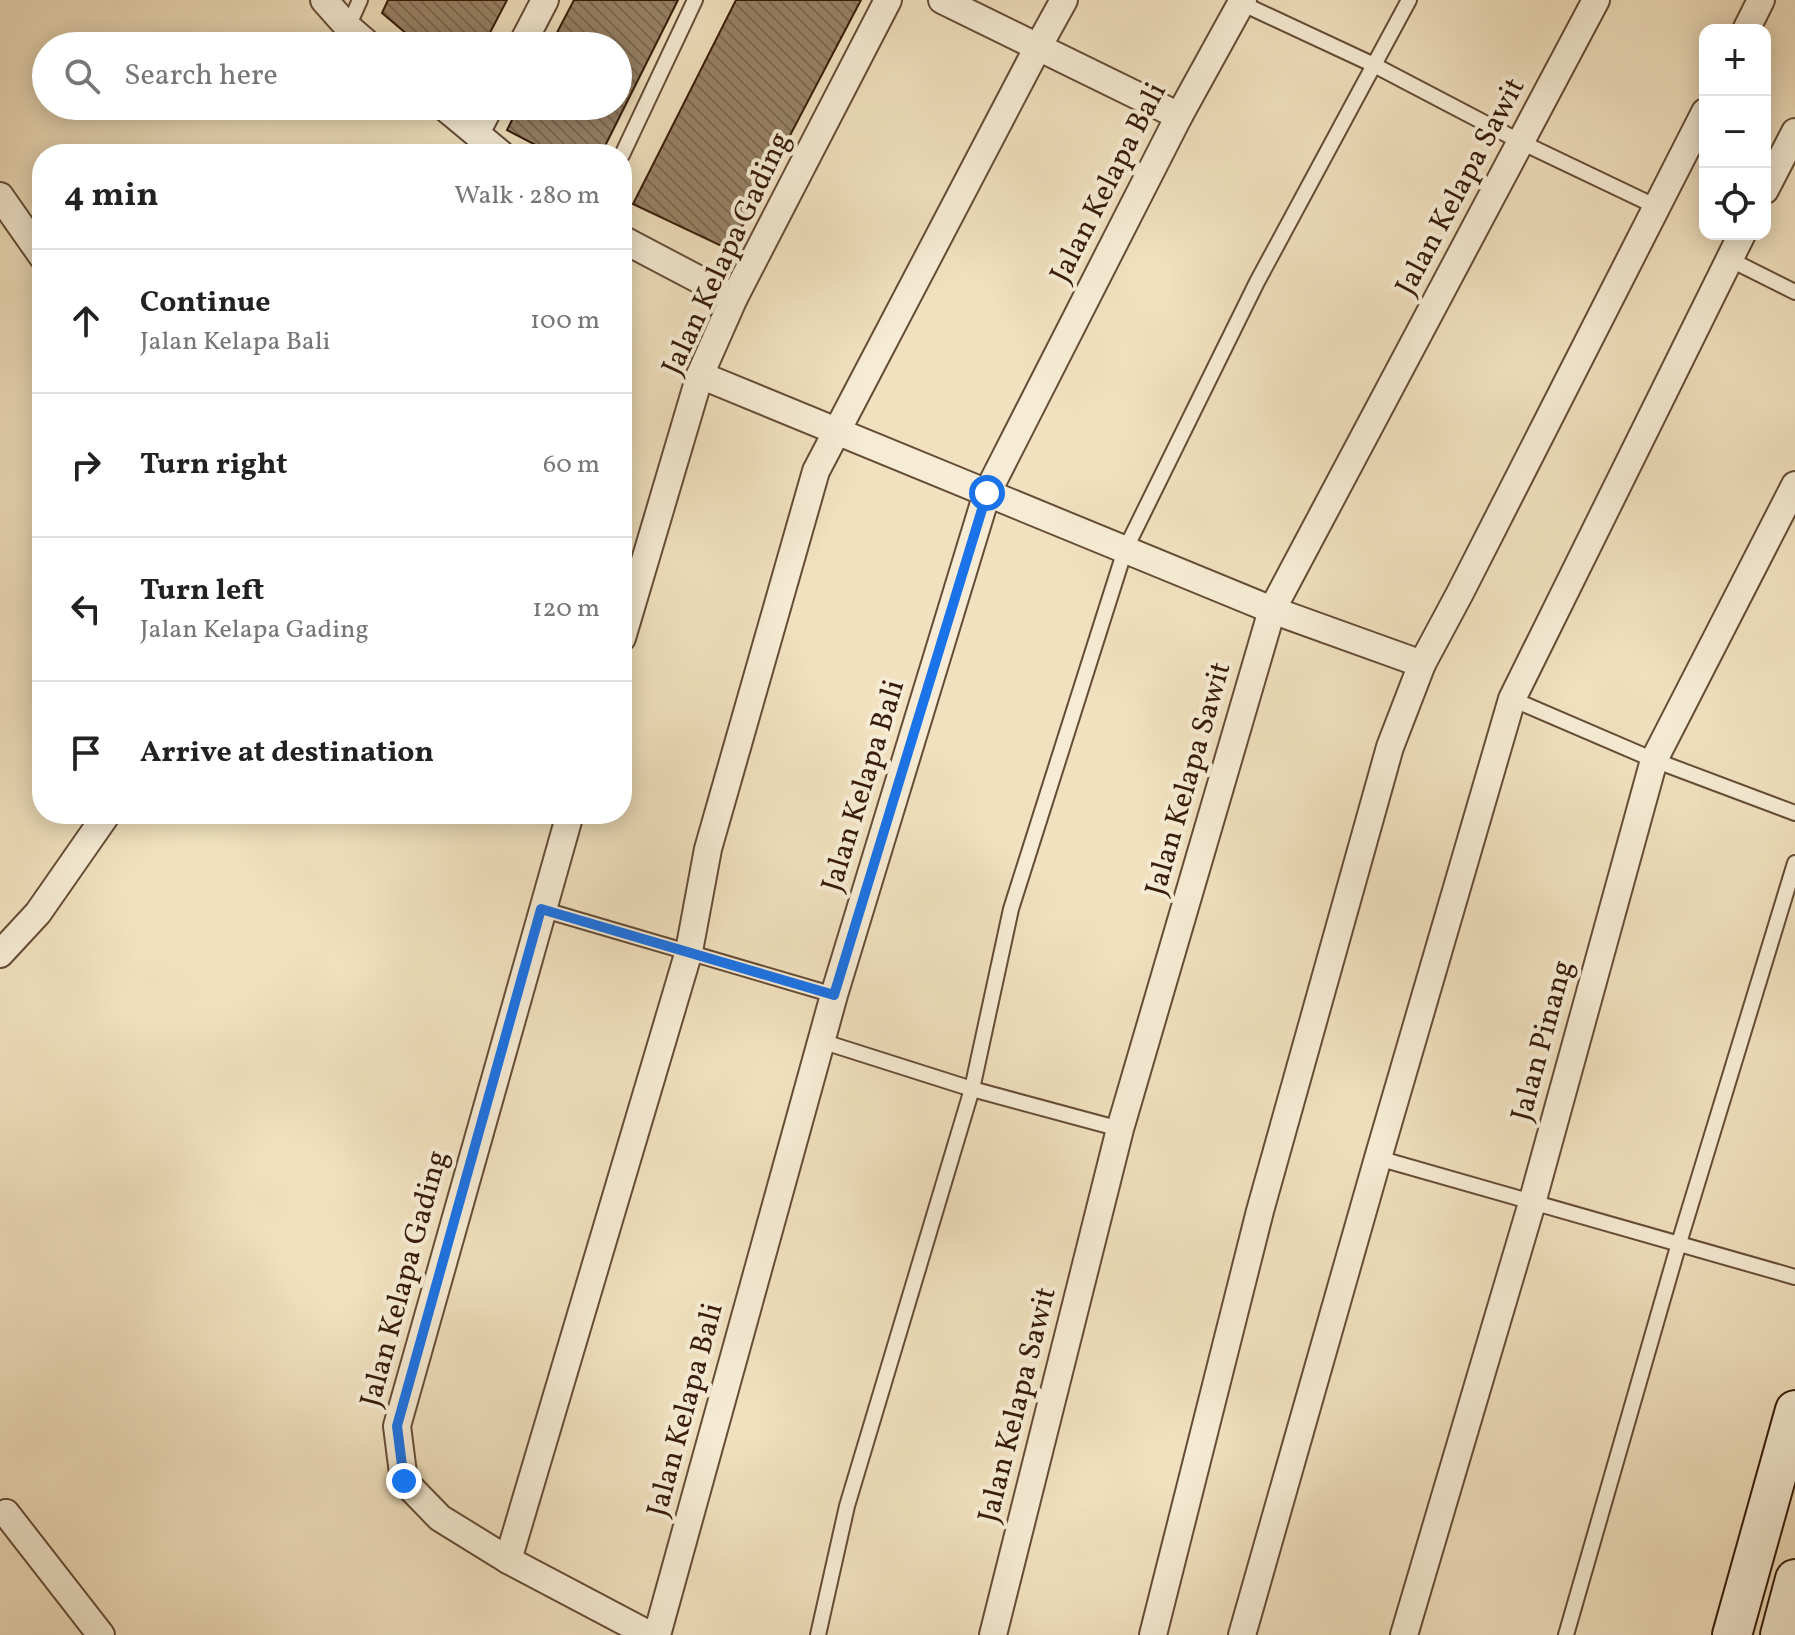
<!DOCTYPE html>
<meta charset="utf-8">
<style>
:root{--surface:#fff;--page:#f2f2f2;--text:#222;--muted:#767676;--line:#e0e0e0}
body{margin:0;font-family:Vollkorn,serif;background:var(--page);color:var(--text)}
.controls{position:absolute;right:24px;top:24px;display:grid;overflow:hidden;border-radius:16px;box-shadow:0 4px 20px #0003}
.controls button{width:72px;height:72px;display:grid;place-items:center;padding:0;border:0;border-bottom:2px solid var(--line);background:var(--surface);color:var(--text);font:40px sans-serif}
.stop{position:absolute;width:24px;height:24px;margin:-18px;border:6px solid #1a73e8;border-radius:50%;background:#fff}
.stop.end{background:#1a73e8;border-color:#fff;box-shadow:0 2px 8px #0008}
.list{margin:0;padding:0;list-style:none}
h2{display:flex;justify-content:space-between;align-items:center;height:104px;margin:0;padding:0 32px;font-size:34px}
h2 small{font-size:26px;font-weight:400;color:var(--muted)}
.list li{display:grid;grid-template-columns:52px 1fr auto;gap:24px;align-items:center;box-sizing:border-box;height:144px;padding:0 32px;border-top:2px solid var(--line)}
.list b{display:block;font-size:30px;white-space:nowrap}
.list p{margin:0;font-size:26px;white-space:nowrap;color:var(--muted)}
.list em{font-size:26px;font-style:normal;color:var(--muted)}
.icon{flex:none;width:44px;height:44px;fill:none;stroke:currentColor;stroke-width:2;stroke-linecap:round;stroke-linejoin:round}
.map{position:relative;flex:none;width:1795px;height:1635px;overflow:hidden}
.search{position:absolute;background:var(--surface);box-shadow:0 4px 20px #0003;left:32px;top:32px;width:600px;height:88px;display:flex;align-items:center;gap:20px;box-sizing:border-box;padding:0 28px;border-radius:44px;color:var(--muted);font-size:30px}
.panel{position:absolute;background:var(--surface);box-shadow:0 4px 20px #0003;left:32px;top:144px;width:600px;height:680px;border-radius:32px}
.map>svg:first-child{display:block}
.building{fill:url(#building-back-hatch);stroke:#371b09;stroke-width:2}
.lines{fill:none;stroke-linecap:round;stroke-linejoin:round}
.lane-casing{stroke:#664c36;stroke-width:18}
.street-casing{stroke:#664c36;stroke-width:30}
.secondary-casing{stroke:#371b09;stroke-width:42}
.lane{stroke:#f6ecd5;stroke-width:14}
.street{stroke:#f6ecd5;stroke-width:26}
.secondary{stroke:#f6ecd5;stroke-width:38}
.route{stroke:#1a73e8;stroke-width:10}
.labels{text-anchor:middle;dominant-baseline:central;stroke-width:8;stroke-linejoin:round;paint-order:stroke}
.street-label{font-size:30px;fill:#371b09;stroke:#f6ecd5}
</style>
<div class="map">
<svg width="1795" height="1635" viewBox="0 0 1795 1635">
<defs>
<pattern id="building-back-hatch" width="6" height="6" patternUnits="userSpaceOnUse" patternTransform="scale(2)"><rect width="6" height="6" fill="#988267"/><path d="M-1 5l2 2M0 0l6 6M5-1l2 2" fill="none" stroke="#7d6a53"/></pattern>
</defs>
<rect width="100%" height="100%" fill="#f1e1be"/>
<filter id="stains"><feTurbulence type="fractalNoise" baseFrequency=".0025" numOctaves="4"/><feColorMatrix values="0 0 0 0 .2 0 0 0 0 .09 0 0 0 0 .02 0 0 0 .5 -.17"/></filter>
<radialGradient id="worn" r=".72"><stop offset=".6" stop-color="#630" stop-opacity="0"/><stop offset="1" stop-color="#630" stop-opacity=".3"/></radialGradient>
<!-- building -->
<g class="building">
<polygon points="388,0 507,0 483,46 421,46 382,13"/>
<polygon points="574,0 678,0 601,154 553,154 507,130 519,106 618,106 618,46 550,46"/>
<polygon points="736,0 861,0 730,250 633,204"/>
</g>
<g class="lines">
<defs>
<g id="lane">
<polyline points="1241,3 1374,65 1521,142 1657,207"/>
<polyline points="348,27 360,0"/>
<polyline points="622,155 695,0"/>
<polyline points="1729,259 1795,292"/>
<polyline points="1512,699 1654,760 1795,813"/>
<polyline points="541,909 834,995"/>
<polyline points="821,1041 972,1089 1120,1129"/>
<polyline points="1378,1158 1795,1277"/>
<polyline points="818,1635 847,1506 972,1089 1011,909 1125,550 1257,282 1409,0"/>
<polyline points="1566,1635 1679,1243 1795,863"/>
</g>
<g id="street">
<polyline points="324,0 348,27 370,46"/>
<polyline points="942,0 1179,116"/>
<polyline points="1746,30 1761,0"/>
<polyline points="521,46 545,0"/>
<polyline points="443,106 501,154"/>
<polyline points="476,133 490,106"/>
<polyline points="1765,190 1795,132"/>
<polyline points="0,196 42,256"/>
<polyline points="622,239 734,298"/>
<polyline points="700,375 1272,610 1422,664"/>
<polyline points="622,638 700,375 734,298 888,0"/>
<polyline points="570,814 397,1426 404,1481 440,1518 508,1560 650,1635"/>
<polyline points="0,954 38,913 107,814"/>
<polyline points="6,1513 101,1635"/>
<polyline points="508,1560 689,951 708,849 816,471 1038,47 1064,0"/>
<polyline points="657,1635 834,995 987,493 1179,116 1243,0"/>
<polyline points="993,1635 1120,1129 1272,610 1596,0"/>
<polyline points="1153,1635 1260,1211 1390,747 1422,664 1460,593 1705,112"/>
<polyline points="1242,1635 1378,1158 1512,699 1742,234"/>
<polyline points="1404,1635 1532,1203 1654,760 1795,485"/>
</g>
<g id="secondary">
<polyline points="1732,1635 1795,1410"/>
<polyline points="1780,1635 1795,1579"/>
</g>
</defs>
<!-- lane casing -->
<use href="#lane" class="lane-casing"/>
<!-- street casing -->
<use href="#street" class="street-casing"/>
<!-- secondary casing -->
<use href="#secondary" class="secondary-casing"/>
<!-- lane -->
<use href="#lane" class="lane"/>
<!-- street -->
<use href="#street" class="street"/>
<!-- secondary -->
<use href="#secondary" class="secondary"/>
</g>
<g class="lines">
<!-- route -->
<polyline class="route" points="404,1481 397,1426 541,909 834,995 987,493"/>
</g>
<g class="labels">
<!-- street labels -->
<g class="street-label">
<text transform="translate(1109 183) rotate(-63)">Jalan Kelapa Bali</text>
<text transform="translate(1461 187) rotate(-62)">Jalan Kelapa Sawit</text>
<text transform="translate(727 254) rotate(-65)">Jalan Kelapa Gading</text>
<text transform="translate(1189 779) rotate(-74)">Jalan Kelapa Sawit</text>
<text transform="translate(864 786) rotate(-73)">Jalan Kelapa Bali</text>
<text transform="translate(1543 1041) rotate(-75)">Jalan Pinang</text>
<text transform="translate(405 1279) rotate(-75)">Jalan Kelapa Gading</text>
<text transform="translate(1018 1405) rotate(-76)">Jalan Kelapa Sawit</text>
<text transform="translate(686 1410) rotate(-75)">Jalan Kelapa Bali</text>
</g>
</g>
<rect width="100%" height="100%" filter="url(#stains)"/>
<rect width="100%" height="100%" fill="url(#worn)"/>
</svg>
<div class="controls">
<button>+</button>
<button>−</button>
<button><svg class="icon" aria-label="locate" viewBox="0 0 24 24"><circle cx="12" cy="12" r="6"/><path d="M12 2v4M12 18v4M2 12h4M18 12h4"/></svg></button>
</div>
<div class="stop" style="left:987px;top:493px"></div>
<div class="stop end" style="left:404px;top:1481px"></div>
<div class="search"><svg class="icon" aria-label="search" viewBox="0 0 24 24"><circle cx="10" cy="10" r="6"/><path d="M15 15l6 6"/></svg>Search here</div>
<section class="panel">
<h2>4 min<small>Walk · 280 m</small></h2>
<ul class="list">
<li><svg class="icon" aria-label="ahead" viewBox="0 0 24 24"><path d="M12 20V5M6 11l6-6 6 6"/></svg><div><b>Continue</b><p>Jalan Kelapa Bali</p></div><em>100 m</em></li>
<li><svg class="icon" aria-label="right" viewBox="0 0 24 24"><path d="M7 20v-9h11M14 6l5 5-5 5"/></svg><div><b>Turn right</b></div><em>60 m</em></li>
<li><svg class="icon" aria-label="left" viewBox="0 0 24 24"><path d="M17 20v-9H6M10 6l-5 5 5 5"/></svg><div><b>Turn left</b><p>Jalan Kelapa Gading</p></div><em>120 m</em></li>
<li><svg class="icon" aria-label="arrive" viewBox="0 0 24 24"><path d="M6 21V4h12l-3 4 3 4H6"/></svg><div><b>Arrive at destination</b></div></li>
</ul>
</section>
</div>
